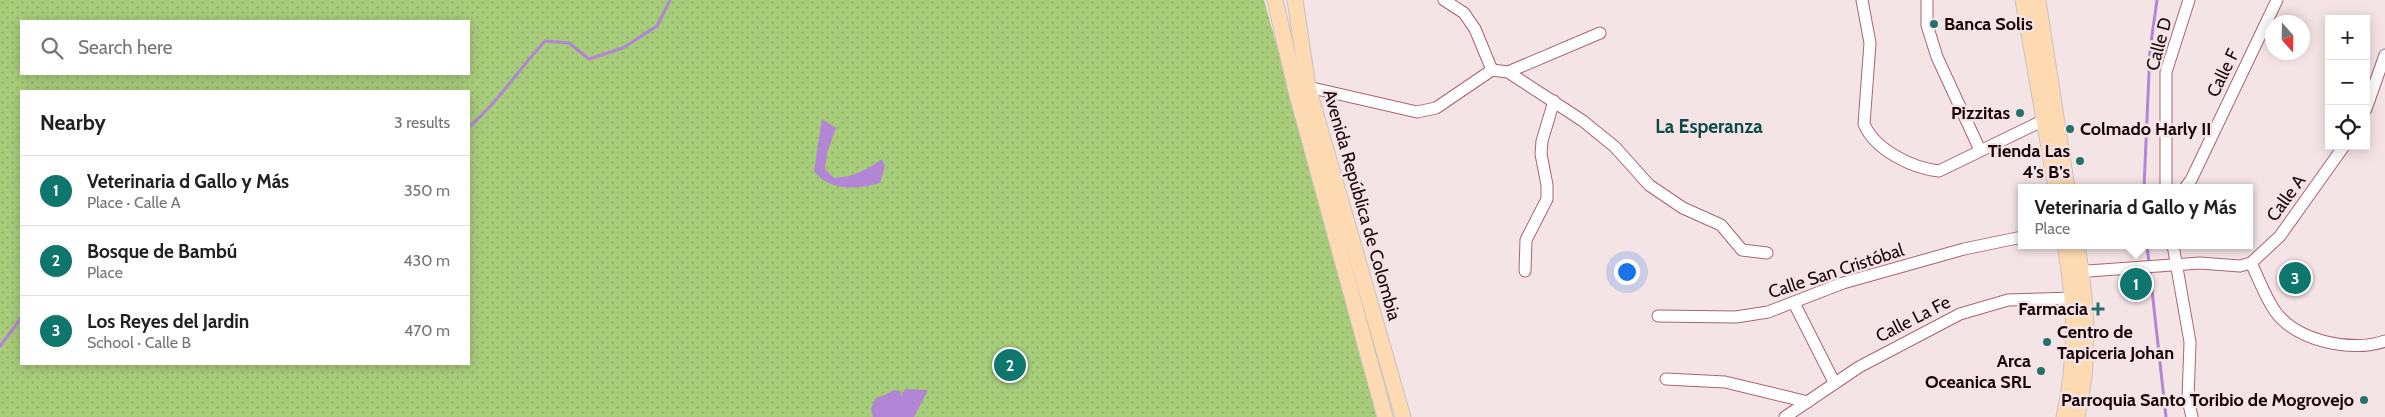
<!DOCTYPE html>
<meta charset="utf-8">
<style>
:root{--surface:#fff;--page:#f6f6f6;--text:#202124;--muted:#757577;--line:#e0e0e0;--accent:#0f766e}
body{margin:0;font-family:Cabin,sans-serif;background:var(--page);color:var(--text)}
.controls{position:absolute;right:15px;top:15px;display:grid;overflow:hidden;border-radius:0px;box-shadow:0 2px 12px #0003}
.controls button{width:45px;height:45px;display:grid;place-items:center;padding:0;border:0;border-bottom:1px solid var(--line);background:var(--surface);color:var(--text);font:25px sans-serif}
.compass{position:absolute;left:2265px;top:15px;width:45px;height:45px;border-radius:50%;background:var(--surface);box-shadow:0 2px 12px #0003;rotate:160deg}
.you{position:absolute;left:1626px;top:271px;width:18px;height:18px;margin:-12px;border:4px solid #fff;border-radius:50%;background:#1a73e8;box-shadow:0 0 0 8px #1a73e833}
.badge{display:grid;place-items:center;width:32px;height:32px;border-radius:50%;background:var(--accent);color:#fff;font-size:16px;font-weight:700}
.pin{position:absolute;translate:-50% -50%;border:2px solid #fff;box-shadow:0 1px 5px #0006}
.popup{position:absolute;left:2018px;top:184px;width:235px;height:65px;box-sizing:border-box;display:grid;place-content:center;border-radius:0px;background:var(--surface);filter:drop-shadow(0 1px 4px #0005);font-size:16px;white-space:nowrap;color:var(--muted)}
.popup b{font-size:19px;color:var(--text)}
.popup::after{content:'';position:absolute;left:50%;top:100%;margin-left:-10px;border:10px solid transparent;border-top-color:var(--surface)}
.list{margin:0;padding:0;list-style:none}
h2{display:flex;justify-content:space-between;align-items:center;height:65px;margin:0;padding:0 20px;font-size:21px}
h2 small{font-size:16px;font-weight:400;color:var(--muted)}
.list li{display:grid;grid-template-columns:32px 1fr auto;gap:15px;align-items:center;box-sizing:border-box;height:70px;padding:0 20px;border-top:1px solid var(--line)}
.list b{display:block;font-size:19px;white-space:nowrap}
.list p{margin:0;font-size:16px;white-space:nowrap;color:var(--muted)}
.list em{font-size:16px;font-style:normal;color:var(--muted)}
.icon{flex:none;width:28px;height:28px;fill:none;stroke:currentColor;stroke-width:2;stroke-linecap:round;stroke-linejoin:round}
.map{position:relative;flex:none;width:2385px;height:417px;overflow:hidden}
.search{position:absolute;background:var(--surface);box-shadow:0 2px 12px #0003;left:20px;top:20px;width:450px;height:55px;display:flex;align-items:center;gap:12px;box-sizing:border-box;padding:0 18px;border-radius:0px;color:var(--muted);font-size:19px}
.panel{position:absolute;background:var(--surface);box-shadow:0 2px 12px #0003;left:20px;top:90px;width:450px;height:275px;border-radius:0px}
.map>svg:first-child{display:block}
.grass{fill:url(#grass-dots);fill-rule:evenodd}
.water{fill:#b285d6}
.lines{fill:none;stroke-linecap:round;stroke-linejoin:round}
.stream{stroke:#b285d6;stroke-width:3}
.minor-casing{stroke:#a96571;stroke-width:13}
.major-casing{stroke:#c8c3c4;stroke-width:17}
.minor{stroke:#fff;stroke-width:11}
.major{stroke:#fddab2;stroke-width:15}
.poi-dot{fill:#26706b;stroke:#f4e4e6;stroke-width:2}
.labels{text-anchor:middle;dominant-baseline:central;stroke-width:5;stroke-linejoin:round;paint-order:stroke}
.poi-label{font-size:18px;font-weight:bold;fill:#1b0408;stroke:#f4e4e6;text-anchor:end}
.street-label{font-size:18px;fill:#1b0408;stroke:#f4e4e6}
.neighbourhood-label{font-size:19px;font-weight:bold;fill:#0c4b47;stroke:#f4e4e6}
</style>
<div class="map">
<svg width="2385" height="417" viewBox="0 0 2385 417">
<defs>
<pattern id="grass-dots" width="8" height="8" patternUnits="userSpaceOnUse" patternTransform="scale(1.25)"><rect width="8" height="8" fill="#a7cc7a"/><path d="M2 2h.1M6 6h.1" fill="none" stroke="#8fae68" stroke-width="1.8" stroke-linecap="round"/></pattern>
</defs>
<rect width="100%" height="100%" fill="#f4e4e6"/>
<!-- grass -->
<path class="grass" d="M0,0H1264L1380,417H0ZM21,21H469V74H21ZM21,91H469V364H21Z"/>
<!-- water -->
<g class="water">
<path d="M822,119L836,128L827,153L825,169L834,178C853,177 867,170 882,159L885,166L880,183C857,189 830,192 814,171Z"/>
<polygon points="905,389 928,390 914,417 873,417 871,409 875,399 895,390 900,391 902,396"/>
</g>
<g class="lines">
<!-- stream -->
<g class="stream">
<path d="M469,127C498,102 519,69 545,41L569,43L589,59L623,48L657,26L670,0"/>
<polyline points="2144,188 2150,50 2157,0"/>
<polyline points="2147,245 2166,417"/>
<polyline points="0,346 21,318"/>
</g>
<defs>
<g id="minor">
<polyline points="1444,0 1464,13 1475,29 1492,70"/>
<path d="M1862,0L1870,43L1864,124C1875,150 1912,168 1939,171L2044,120"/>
<polyline points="1927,0 1927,25 1937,57 1980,150"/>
<polyline points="1492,70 1508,72 1583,121 1615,147 1649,185 1683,208 1721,225 1742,250 1767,253"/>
<polyline points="1508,72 1600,33"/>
<polyline points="1308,87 1417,112 1436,108 1492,70"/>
<polyline points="2366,109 2385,55"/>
<polyline points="2166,188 2166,72 2189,0"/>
<polyline points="2185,188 2191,180 2277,0"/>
<polyline points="2173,245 2190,342 2188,400 2192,417"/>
<path d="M2251,263C2259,279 2265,297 2275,311C2296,341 2352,353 2385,341"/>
<polyline points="1525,271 1526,240 1547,199 1547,185 1541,154 1542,141 1554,101"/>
<polyline points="2074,272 2200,263 2240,266 2251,263 2280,236 2344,146"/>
<polyline points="1794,303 1834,382"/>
<polyline points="1658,316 1736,317 1768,312 1843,283 1964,249 2022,237"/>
<polyline points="1666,379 1725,382 1808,402"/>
<polyline points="1785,417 1859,367 1960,314 2008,300 2074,298"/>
</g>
<g id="major">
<polyline points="1275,0 1296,91 1385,417"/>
<polyline points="1295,0 1308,87 1403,417"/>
<polyline points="2023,0 2056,188"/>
<polyline points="2038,0 2067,188"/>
<path d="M2077,245C2087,306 2091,356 2077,417"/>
<path d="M2064,417C2077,356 2076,307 2065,245"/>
</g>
</defs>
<!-- minor casing -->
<use href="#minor" class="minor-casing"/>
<!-- major casing -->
<use href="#major" class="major-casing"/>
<!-- minor -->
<use href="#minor" class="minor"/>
<!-- major -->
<use href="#major" class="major"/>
</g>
<!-- markers -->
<g class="poi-dot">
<circle cx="1934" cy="24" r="5"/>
<circle cx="2020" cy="113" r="5"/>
<circle cx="2070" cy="129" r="5"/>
<circle cx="2080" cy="161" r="5"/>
<path d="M2095.5 301.5h5v5h5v5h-5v5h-5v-5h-5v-5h5z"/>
<circle cx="2047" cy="342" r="5"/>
<circle cx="2041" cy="371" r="5"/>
<circle cx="2364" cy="400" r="5"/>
</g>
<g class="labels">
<!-- poi labels -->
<g class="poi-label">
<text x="1944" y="24" text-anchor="start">Banca Solis</text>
<text x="2010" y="113">Pizzitas</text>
<text x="2080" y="129" text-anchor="start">Colmado Harly II</text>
<text x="2070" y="151">Tienda Las<tspan x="2070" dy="21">4's B's</tspan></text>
<text x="2088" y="309">Farmacia</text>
<text x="2057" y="332" text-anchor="start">Centro de<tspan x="2057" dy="21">Tapiceria Johan</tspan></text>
<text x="2031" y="361">Arca<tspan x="2031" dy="21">Oceanica SRL</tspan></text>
<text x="2354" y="400">Parroquia Santo Toribio de Mogrovejo</text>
</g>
<!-- street labels -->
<g class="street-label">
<text transform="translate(2159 44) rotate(-75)">Calle D</text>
<text transform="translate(2223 73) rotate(-64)">Calle F</text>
<text transform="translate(2286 198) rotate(-54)">Calle A</text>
<text transform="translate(1362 205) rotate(74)">Avenida República de Colombia</text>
<text transform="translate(1836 271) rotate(-18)">Calle San Cristóbal</text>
<text transform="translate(1913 319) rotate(-27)">Calle La Fe</text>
</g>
<!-- neighbourhood labels -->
<g class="neighbourhood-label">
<text x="1709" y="126">La Esperanza</text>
</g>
</g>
</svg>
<div class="controls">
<button>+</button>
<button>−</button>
<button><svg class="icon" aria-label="locate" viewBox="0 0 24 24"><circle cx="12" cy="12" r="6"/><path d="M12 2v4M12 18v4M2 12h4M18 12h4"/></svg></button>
</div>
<svg class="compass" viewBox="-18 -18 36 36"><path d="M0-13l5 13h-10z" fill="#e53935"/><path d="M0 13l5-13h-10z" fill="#757577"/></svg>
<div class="you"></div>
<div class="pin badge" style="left:2136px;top:284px">1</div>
<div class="popup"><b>Veterinaria d Gallo y Más</b>Place</div>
<div class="pin badge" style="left:1010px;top:365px">2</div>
<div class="pin badge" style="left:2295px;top:278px">3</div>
<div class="search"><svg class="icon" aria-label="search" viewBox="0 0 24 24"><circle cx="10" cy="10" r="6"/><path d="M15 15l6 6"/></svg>Search here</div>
<section class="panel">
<h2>Nearby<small>3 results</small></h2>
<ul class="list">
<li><span class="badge">1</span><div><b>Veterinaria d Gallo y Más</b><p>Place · Calle A</p></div><em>350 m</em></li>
<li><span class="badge">2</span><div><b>Bosque de Bambú</b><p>Place</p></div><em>430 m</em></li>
<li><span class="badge">3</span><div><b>Los Reyes del Jardin</b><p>School · Calle B</p></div><em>470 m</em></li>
</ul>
</section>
</div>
